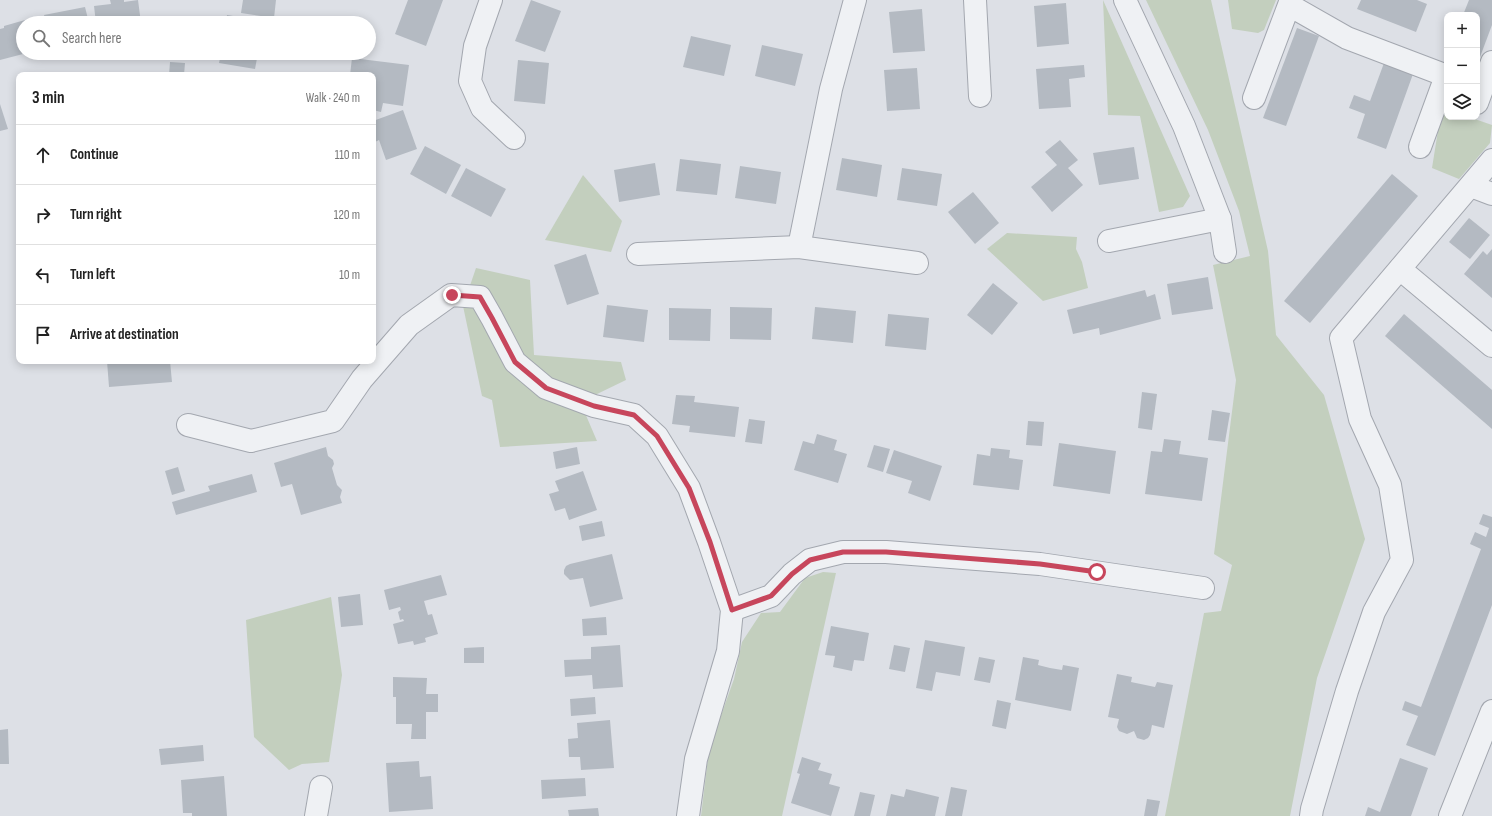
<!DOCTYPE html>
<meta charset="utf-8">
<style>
:root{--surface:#fff;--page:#f6f6f6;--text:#222;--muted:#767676;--line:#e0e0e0}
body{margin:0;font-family:"Sofia Sans Condensed",sans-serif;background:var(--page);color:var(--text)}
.controls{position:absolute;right:12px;top:12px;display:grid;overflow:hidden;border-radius:8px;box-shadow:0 2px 10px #0003}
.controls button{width:36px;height:36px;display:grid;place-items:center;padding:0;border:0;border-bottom:1px solid var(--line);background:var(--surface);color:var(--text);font:20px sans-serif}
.stop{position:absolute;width:12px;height:12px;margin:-9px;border:3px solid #c7465c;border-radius:50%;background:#fff}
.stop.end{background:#c7465c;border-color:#fff;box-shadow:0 1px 4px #0008}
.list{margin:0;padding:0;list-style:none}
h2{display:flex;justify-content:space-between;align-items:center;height:52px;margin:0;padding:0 16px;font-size:17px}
h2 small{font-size:13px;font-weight:400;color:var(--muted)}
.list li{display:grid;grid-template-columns:26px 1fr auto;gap:12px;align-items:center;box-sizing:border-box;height:60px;padding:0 16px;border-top:1px solid var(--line)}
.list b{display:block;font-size:15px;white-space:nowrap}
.list em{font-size:13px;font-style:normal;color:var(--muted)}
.icon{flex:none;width:22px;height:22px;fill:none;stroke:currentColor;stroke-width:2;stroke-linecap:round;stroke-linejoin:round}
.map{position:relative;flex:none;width:1492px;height:816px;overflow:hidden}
.search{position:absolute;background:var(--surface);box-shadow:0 2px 10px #0003;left:16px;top:16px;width:360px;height:44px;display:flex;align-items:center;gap:10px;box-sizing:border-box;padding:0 14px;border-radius:22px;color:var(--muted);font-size:15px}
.panel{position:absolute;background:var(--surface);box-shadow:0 2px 10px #0003;left:16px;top:72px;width:360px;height:292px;border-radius:8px}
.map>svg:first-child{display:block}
.green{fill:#c3cfbe}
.building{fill:#b4bac2}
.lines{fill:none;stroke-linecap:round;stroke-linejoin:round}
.minor-casing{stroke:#a3a7af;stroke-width:24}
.minor{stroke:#eff1f4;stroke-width:22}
.route{stroke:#c7465c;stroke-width:5}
</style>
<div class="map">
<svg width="1492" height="816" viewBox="0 0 1492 816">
<rect width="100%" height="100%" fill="#dde0e6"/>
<!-- green -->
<g class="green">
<polygon points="1103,0 1190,196 1183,207 1159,212 1140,116 1108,115"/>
<polygon points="1146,0 1211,0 1268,251 1276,335 1324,395 1365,539 1317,678 1290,816 1165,816 1204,613 1221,611 1232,565 1214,554 1236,380 1213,265 1250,256 1239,211 1208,130"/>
<polygon points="1228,0 1276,0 1264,30 1258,33 1232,29"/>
<polygon points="1447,110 1447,117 1469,117 1492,125 1490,143 1459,179 1432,168 1440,118"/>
<polygon points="583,175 622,221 611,252 545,240"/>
<polygon points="1007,233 1077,237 1076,249 1082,262 1088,288 1043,301 987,249"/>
<polygon points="476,268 530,280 534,355 621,362 626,380 595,395 585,413 597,441 500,447 492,400 482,396 463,306"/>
<polygon points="823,572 836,573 782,816 701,816 709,749 734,679 742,642 761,613 780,612 805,578"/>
<polygon points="331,597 342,675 329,762 302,764 289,770 254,737 246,620"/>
</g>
<!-- building -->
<g class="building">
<polygon points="110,0 124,0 124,2 138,0 141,23 96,23 94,6 111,4"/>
<polygon points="243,0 276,0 274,18 241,13"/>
<polygon points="408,0 443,0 426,46 395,34"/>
<polygon points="531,0 561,11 545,52 515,41"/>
<polygon points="1361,0 1417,0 1427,4 1416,32 1357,9"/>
<polygon points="1469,0 1492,0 1492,25 1477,65 1477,15 1463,15"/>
<polygon points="1066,3 1069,44 1037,47 1034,6"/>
<polygon points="85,7 89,23 46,23 44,15"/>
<polygon points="922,9 925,51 893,53 889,12"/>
<polygon points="227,15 264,21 263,23 226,23"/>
<polygon points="32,18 34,23 23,23 23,54 0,60 0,29 4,28 4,26"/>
<polygon points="1297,28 1319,36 1286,126 1263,118"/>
<polygon points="691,36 731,45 724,76 683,67"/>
<polygon points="762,45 803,54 795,86 755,76"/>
<polygon points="56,53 68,53 69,57 57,59"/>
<polygon points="221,53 258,53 255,69 219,63"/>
<polygon points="352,58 409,65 403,106 383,103 381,112 373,110 373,89 375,79 373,78 373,75 350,75"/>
<polygon points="518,60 549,63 545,104 514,101"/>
<polygon points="170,62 185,63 184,75 169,75"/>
<polygon points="1384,63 1413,74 1386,149 1357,138 1365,114 1349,108 1354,95 1370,101"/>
<polygon points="1084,65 1085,77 1069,79 1071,107 1039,109 1036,69"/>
<polygon points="917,68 920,109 887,111 884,70"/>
<polygon points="0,104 8,129 0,131"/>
<polygon points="403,110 417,149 386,160 379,140 373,143 373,121"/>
<polygon points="1060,140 1078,160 1068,168 1083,185 1052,212 1031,187 1057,165 1045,152"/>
<polygon points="425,146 461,165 446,194 410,174"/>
<polygon points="1134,147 1139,179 1099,185 1093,153"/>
<polygon points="842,158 882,165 877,197 836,190"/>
<polygon points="680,159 721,164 717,195 676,191"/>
<polygon points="655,163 660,195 619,202 614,170"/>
<polygon points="740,166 781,172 776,204 735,198"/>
<polygon points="466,168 506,189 491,217 451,196"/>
<polygon points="902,168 942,174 937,206 897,200"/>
<polygon points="1392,174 1418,196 1310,323 1284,301"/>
<polygon points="973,192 999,223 975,244 948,212"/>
<polygon points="1469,218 1490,235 1470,259 1449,242"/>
<polygon points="1492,249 1492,298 1464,274 1483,251 1487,255"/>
<polygon points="586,254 599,294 567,305 554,265"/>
<polygon points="1208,277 1213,309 1172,315 1167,284"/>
<polygon points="993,283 1018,303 992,335 967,315"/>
<polygon points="1145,290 1147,297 1155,294 1161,319 1100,335 1099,328 1073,334 1067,310"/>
<polygon points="607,305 648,310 644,342 603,337"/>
<polygon points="730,307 772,308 771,340 730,339"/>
<polygon points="815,307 856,311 853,343 812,339"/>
<polygon points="669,308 711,309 710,341 669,340"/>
<polygon points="888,314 929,318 926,350 885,346"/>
<polygon points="1404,314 1492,390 1492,429 1385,336"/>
<polygon points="107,361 170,361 172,382 109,387"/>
<polygon points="1142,392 1157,394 1152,430 1138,428"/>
<polygon points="676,395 695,396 694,402 739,407 735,437 689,432 690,426 672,424"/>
<polygon points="1212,410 1230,413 1225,442 1208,440"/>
<polygon points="749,419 765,421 762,444 745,442"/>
<polygon points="1028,421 1044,422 1042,446 1026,445"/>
<polygon points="817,434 837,440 834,450 847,454 838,483 794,470 803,441 814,444"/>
<polygon points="1164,439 1181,441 1179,454 1208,458 1202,501 1145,494 1151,451 1162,452"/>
<polygon points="1059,443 1116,451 1110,494 1053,486"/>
<polygon points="874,445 890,449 883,472 867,467"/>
<polygon points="326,447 328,456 333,460 334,464 332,468 337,485 342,490 340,497 342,503 301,515 292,484 281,487 274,463"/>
<polygon points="577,447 580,464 556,469 553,452"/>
<polygon points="991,448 1010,450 1009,458 1023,460 1019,490 973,485 977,454 990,456"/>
<polygon points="894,450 942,466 930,501 908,493 912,481 886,473"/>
<polygon points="178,467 185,491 172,495 165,471"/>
<polygon points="583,471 597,510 569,520 565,508 555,511 549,494 559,491 555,481"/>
<polygon points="252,474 257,492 176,515 172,502 210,491 208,486"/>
<polygon points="1483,514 1492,517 1492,605 1435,756 1406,745 1418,716 1402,710 1405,701 1421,707 1481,549 1470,544 1475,532 1486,537 1489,528 1479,524"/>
<polygon points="602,521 605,536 582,541 579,526"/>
<polygon points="612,554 623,599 590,607 583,578 570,580 564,574 564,570 566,566 570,564"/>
<polygon points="441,575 447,595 424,601 428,615 432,614 438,634 425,638 426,642 414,645 413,641 398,644 393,624 404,621 403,619 400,620 398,612 401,610 400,607 389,610 384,590"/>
<polygon points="360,594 363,625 341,627 338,597"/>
<polygon points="606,617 607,635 583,636 582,619"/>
<polygon points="831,626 869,633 864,661 854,660 852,671 833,667 835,656 825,655"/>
<polygon points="925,640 965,647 960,676 936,672 932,691 916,688"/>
<polygon points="620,645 623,687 593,689 592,675 565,677 564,660 591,659 591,647"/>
<polygon points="894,645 910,648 905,672 889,669"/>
<polygon points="484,647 484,663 464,663 464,648"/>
<polygon points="979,657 995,660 990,683 974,680"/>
<polygon points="1023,657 1039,660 1038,665 1050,668 1062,670 1063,665 1079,668 1071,711 1015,700"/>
<polygon points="1117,674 1132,677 1131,682 1155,687 1157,682 1173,685 1164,728 1152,725 1150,735 1148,738 1144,740 1137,738 1134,731 1127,734 1119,731 1117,727 1119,719 1108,717"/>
<polygon points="393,677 427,678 426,694 438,694 438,712 426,712 426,739 411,739 412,724 396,724 396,697 393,697"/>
<polygon points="595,697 596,714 571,716 570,699"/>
<polygon points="997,700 1011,703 1006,729 992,726"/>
<polygon points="610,720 614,768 581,770 580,757 569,757 568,739 578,738 577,723"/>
<polygon points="8,729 9,764 0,764 0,730"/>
<polygon points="203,745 204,761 161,765 159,749"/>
<polygon points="802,757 821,763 818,770 832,774 829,784 840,787 831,816 791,803 800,774 797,773"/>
<polygon points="1400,758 1428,768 1411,816 1365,816 1368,807 1380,812"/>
<polygon points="419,761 420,777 431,776 433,809 389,812 386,763"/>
<polygon points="224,776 227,816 192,816 192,813 183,813 181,780"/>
<polygon points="585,778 586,796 542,799 541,780"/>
<polygon points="951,787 967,790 962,816 945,816"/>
<polygon points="906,789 939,797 935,816 886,816 891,794 904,797"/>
<polygon points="860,792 875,795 870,816 854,816"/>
<polygon points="1147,799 1160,801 1157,816 1144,816"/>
<polygon points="598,808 599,816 569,816 568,810"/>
</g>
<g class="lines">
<defs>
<g id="minor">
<polyline points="491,0 475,46 470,81 482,108 514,138"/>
<polyline points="975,0 980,96"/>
<polyline points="1125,0 1184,126 1220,219 1225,252"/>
<polyline points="1254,98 1289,5 1347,38 1447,76"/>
<polyline points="1477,103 1492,62"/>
<polyline points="1420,147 1446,76"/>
<polyline points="1471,186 1492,194"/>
<polyline points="1109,241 1220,219"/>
<polyline points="799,247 831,89 855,0"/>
<polyline points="638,254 799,247 917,263"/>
<polyline points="1400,269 1492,346"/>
<polyline points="188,425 251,441 333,421 362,379 409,325 451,295 480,297 492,318 515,362 546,388 594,406 634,415 657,436 689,488 709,542 732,610 728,651 696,759 688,816"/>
<polyline points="732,610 771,596 792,574 810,560 843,552 886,552 1040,564 1203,588"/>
<polyline points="316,816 321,787"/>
<polyline points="1311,816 1312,809 1347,691 1374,612 1402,560 1390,485 1360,419 1341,338 1492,160"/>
<polyline points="1450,816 1492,711"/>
</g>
</defs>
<!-- minor casing -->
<use href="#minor" class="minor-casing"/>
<!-- minor -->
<use href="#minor" class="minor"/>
</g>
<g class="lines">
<!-- route -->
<polyline class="route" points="452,295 480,297 492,318 515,362 546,388 594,406 634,415 657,436 689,488 710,542 732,610 771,596 792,574 810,560 843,552 886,552 1040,564 1097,572"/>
</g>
</svg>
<div class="controls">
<button>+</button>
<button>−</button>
<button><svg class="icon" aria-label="layers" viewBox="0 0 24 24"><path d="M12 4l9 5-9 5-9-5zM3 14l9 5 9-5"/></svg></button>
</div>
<div class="stop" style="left:1097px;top:572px"></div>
<div class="stop end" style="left:452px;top:295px"></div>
<div class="search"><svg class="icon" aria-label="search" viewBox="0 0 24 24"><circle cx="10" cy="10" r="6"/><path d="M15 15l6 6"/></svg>Search here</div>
<section class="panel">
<h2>3 min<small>Walk · 240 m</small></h2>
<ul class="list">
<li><svg class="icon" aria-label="ahead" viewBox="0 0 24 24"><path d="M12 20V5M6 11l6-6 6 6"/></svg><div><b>Continue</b></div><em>110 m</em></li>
<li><svg class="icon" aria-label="right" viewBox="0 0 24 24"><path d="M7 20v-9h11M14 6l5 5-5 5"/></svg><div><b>Turn right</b></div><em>120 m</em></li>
<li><svg class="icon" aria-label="left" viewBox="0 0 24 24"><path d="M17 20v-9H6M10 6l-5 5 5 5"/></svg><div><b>Turn left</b></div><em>10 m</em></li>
<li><svg class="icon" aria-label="arrive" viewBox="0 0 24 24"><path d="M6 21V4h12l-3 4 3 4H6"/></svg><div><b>Arrive at destination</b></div></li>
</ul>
</section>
</div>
